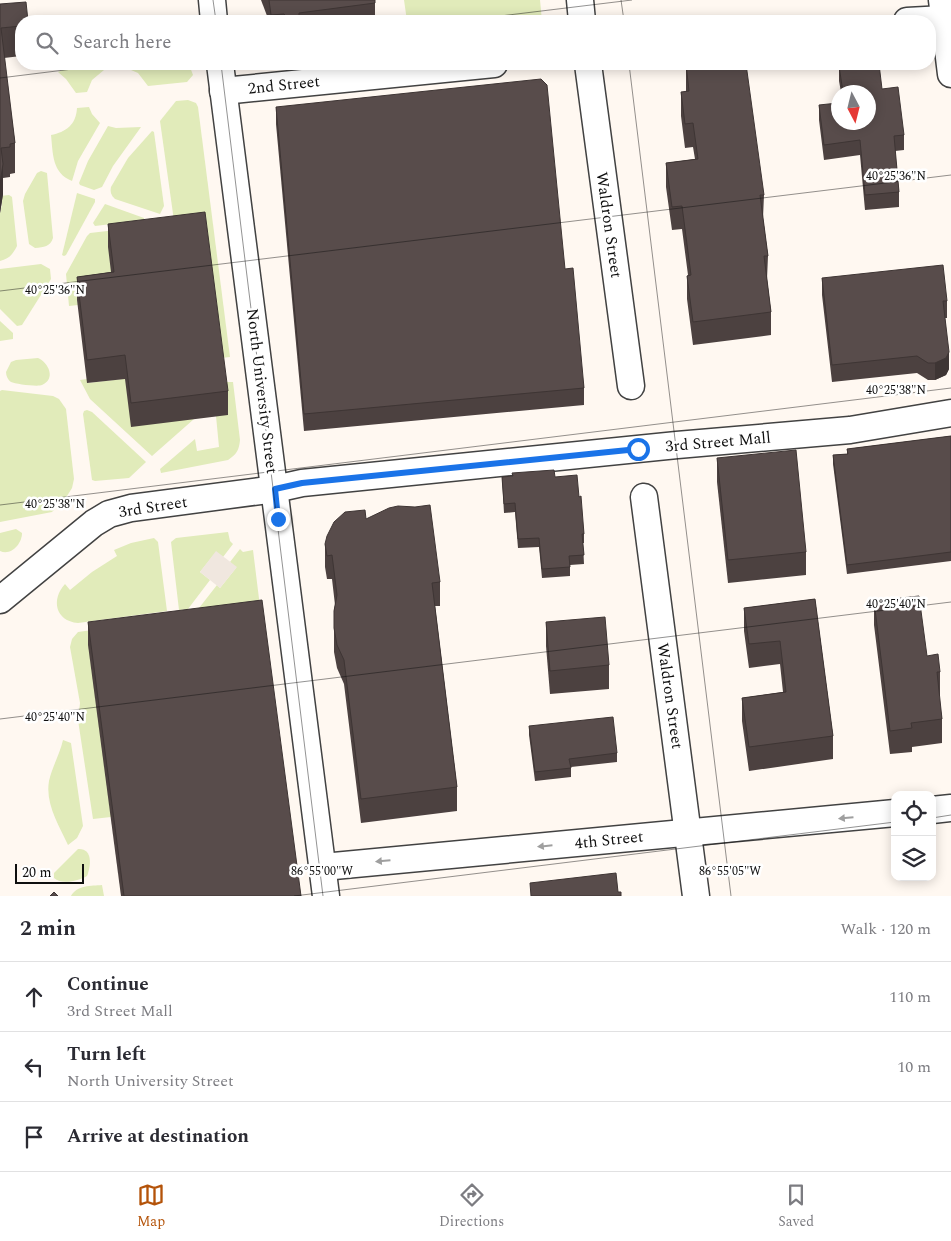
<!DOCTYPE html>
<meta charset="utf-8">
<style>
:root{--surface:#fff;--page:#f7f7f7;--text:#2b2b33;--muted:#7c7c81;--line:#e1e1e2;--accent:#b45309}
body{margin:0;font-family:Spectral,serif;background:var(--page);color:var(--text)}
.controls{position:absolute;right:15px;bottom:15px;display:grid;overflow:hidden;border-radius:10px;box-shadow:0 2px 12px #0003}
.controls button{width:45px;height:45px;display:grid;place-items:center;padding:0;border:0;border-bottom:1px solid var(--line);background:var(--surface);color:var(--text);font:25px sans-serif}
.compass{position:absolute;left:831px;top:85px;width:45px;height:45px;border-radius:50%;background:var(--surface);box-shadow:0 2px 12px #0003;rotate:173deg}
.scale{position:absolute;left:15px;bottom:12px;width:69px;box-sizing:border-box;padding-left:5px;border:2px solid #0f0f0f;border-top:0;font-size:14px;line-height:18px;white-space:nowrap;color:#0f0f0f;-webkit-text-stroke:4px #fff;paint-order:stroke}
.stop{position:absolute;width:15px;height:15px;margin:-11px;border:4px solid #1a73e8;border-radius:50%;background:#fff}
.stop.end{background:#1a73e8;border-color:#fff;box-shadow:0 1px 5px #0008}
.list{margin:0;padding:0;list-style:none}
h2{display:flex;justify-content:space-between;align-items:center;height:65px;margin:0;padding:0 20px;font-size:21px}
h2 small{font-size:16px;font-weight:400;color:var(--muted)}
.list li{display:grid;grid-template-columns:32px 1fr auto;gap:15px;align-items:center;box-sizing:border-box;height:70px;padding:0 20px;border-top:1px solid var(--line)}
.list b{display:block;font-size:19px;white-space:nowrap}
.list p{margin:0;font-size:16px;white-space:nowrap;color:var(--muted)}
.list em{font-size:16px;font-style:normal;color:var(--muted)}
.icon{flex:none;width:28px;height:28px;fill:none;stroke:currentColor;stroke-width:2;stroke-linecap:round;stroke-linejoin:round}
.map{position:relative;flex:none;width:951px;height:896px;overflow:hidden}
.search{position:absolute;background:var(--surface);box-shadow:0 2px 12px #0003;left:15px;right:15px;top:15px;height:55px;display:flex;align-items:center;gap:12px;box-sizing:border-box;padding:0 18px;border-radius:20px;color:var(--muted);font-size:19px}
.sheet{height:275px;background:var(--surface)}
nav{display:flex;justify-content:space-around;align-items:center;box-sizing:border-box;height:70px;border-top:1px solid var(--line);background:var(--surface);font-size:14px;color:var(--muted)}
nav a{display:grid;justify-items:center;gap:2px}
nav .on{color:var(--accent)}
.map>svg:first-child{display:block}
.grass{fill:#e1ebba}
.plaza{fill:#f0e7df}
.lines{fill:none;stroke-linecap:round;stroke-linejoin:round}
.minor-casing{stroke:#424242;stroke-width:29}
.minor{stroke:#fff;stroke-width:26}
.wall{fill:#4c4140}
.shaded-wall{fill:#3e3534}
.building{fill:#584c4b;stroke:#3e3534}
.oneway{fill:#9f9f9f}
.route{stroke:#1a73e8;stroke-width:6}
.ticks{fill:none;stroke:#0f0f0f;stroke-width:1;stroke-opacity:0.45}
.labels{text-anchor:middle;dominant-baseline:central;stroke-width:5;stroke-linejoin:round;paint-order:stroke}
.street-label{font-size:16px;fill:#0f0f0f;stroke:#fff}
.ticks-label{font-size:12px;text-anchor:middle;fill:#0f0f0f;stroke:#fff;stroke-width:5;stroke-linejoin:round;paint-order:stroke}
</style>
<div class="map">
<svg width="951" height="896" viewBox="0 0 951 896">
<rect width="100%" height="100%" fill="#fff8f1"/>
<!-- grass -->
<g class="grass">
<polygon points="404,0 540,0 542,21 407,21"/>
<polygon points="72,64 102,64 104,70 92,80 87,92 76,93 66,79 58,72 67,68"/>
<polygon points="124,64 181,64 190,67 193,75 187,82 148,86 138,73 124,67"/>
<polygon points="631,64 689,64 631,69"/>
<polygon points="188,100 196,103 198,107 230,357 221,358 175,228 160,121 176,101"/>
<path d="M89,107L92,114L100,123L78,161L72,181C52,173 53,154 51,135C66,132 76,125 77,108Z"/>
<polygon points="108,126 116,128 141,127 113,166 102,187 94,190 80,185 79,183 88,161"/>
<path d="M152,131L154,132L164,206L160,214L115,199C111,195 110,192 111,187L128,158Z"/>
<path d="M41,171L47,173L53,238C50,247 44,247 35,248L29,244L23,201L25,194L37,173Z"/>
<polygon points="77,193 95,199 95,202 66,255 64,256 62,255"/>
<path d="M9,195L12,197L17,246C13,254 9,259 0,261V213L2,204L0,196Z"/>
<polygon points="105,204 144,218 144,220 95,226 93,223"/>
<polygon points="116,230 115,306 77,300 78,305 69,306 66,274 87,236 90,233"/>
<polygon points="41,264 50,269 51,279 22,325 17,326 0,309 0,269"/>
<polygon points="0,321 13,333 13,339 0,341"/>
<path d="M38,358C49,363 56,379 42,385C38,387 15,384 11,382C8,380 6,376 6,372L11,362L16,360Z"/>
<polygon points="121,370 194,419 152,456 90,399 80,380 87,379 88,383 122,379"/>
<path d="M224,382H233L240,440C239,450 237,454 228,460L161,473L160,469L195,439L197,451L219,447L216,416Z"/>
<polygon points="2,390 53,396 59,399 66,409 74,479 72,488 67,496 52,512 0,522 0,391"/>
<polygon points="87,410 92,412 146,462 129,478 95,481 92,480 83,414 84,411"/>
<path d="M16,529L22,533C22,544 11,556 0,551V533Z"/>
<polygon points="228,532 230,541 233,544 223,557 216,552 200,572 210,580 188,609 179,610 171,542 176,538"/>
<path d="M154,538L158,542L167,611L78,623C55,621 51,599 65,584L70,590L92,572L117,556L114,550L131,543Z"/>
<polygon points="240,549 243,552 253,550 262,623 192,617 217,585 220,588 236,568 230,562"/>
<polygon points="142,623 111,817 93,819 78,720 80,703 70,647 72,639 78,632"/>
<path d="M63,740L71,743L83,826L77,838L68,845C59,825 45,804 49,781C52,767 60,754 63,740Z"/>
<path d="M78,849C93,848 91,866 87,876C78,881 62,885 54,878V873Z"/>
<path d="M102,885L104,896H71C77,885 91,886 102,885Z"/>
</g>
<!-- plaza -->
<polygon class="plaza" points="216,551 237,567 220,588 200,572"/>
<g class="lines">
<defs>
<g id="minor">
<polyline points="212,0 214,21"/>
<polyline points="580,0 582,21"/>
<polyline points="942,0 951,74"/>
<polyline points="907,21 944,19"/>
<polyline points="220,64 326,896"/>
<polyline points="588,64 631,386"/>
<polyline points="223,91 494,64"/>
<polyline points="644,497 696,896"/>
<polyline points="0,600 94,523 109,514 131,508 275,489 302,483 677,445 850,430 951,413"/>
<polyline points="932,810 951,808"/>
<polyline points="323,867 895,813"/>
</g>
</defs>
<!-- minor casing -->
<use href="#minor" class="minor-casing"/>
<!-- minor -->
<use href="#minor" class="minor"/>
</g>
<!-- wall -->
<g class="wall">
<polygon points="261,0 375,0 375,21 269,21"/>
<polygon points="0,4 21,21 21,56 4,58 15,143 15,173 10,174 10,177 3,178 3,194 0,213"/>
<polygon points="686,64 764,195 763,218 768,256 767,279 771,312 771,335 693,345 687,299 687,276 688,275 682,229 672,230 666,187 666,163 695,159 693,147 685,148 681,116 681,92 686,92"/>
<polygon points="839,66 882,89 904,135 904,150 895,151 899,192 899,207 865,210 860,155 824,160 819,120 819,105 838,122 868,92 841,92 839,81"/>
<polygon points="276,107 565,269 584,388 584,405 304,431 276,124"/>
<polygon points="108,224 228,391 228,415 131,427 125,379 87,383 77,300 77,277 111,272 108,247"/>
<polygon points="822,278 947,301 947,318 945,318 949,369 946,375 935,380 928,380 917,373 832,382 822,295"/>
<polygon points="951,436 951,561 847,574 833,464 833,455 847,454 847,449"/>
<polygon points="717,458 806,552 806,575 728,583 717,482"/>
<polygon points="502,477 555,477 579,497 584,534 584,543 583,543 584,564 570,565 570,576 542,578 539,547 518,548 515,512 504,513"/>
<polygon points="366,519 440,582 440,606 435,606 457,787 457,811 361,823 344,684 337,668 334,652 334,611 335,605 332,579 327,579 325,567 325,544"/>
<polygon points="815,599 833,736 833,759 749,771 742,721 742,698 783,692 780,664 749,668 744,631 744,608"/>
<polygon points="874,601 940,672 940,695 939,696 942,719 942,743 912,747 912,752 890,754 874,625"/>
<polygon points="88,622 301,896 121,896 88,645"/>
<polygon points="546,622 609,665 609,689 550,694 546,646"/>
<polygon points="529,726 617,753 617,762 571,767 571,777 535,781 529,735"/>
</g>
<!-- shaded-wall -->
<g class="shaded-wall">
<polygon points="3,164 3,194 0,213 0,183"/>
<polygon points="949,352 949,369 946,375 935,380 935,363"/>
</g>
<!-- building -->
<g class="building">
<polygon points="269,0 375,0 375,3 299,13 299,16 287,17 284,14 271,15"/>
<polygon points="26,2 28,21 21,21 21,26 1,28 15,143 10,144 10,147 1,148 3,164 0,183 0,4"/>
<polygon points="686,64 746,64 764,195 760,195 768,256 764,256 771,312 693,322 687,276 691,275 682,206 672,207 666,163 698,159 693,123 685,124 681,92 689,91"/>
<polygon points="860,64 879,64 882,89 898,87 904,135 894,136 899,192 865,195 860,140 824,145 819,105 838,103 838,122 868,122 868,92 843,92 839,66"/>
<polygon points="541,79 547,85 565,269 573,268 584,388 304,414 276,107"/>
<polygon points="205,212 228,391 131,403 125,355 87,360 77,277 114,272 108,224"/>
<polygon points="943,265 947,301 943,301 949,352 946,358 935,363 928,363 917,356 832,365 822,278"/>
<polygon points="951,436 951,552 847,565 833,455 848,454 847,449"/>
<polygon points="796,450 806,552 728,560 717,458"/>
<polygon points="554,470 555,477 577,475 579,497 581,496 584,534 582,534 584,555 569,556 570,567 542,569 539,538 518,539 515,503 504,504 502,477 513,476 512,473"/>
<polygon points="430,505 440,582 432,583 457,787 361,799 344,660 337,645 334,628 334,611 337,595 332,555 327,556 325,544 327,536 334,522 345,512 365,510 366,519 389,508 398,506 415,507"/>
<polygon points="919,596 927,656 938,654 940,672 937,672 942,719 911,723 912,728 890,731 874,601"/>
<polygon points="815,599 833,736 749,747 742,698 786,692 780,641 749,644 744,608"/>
<polygon points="262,600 301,896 124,896 88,622"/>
<polygon points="605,617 609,665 550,671 546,622"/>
<polygon points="613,717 617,753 569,759 571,768 535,772 529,726"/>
<polygon points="616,873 618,892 621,892 621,896 531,896 530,883"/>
<polygon points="54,892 58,896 50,896"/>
</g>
<!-- one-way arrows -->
<defs><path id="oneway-solid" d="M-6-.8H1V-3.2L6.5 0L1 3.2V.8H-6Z" transform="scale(1.25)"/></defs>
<g class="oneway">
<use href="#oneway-solid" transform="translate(846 818) rotate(175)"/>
<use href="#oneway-solid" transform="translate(545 846) rotate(174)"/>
<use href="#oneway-solid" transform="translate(383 861) rotate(175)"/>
</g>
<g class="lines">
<!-- route -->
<polyline class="route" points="278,519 275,489 302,483 638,449"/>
</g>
<!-- ticks -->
<path class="ticks" d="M213,0L216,21M621,0L624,21M459,21L632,0M221,64L323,896M629,64L731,896M0,78L113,64M0,291L951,175M0,505L951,388M0,719L951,602M932,818L951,815M294,896L895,822"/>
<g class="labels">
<!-- street labels -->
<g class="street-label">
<text transform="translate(284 85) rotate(-6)">2nd Street</text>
<text transform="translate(609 225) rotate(82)">Waldron Street</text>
<text transform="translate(262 391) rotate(83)">North University Street</text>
<text transform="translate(718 442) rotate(-5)">3rd Street Mall</text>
<text transform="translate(153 507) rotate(-9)">3rd Street</text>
<text transform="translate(670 696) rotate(82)">Waldron Street</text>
<text transform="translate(609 840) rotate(-6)">4th Street</text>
</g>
</g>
<g class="ticks-label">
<text x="896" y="180">40°25'36"N</text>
<text x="55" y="294">40°25'36"N</text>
<text x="896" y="394">40°25'38"N</text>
<text x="55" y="508">40°25'38"N</text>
<text x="896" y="608">40°25'40"N</text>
<text x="55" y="721">40°25'40"N</text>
<text x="322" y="875">86°55'00"W</text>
<text x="730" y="875">86°55'05"W</text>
</g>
</svg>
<div class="controls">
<button><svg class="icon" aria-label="locate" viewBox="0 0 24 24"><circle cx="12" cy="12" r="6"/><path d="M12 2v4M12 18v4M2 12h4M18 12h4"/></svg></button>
<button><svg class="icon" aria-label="layers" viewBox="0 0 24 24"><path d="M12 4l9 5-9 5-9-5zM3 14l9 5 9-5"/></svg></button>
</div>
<svg class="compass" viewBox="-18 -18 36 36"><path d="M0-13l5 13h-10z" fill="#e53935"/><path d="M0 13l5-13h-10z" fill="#7c7c81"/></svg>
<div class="scale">20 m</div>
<div class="stop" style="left:638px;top:449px"></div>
<div class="stop end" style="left:278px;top:519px"></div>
<div class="search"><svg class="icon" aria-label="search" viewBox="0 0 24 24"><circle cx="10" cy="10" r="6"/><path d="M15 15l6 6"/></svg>Search here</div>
</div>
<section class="sheet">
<h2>2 min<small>Walk · 120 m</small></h2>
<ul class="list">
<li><svg class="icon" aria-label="ahead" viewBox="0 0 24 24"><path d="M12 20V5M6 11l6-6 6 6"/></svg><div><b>Continue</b><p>3rd Street Mall</p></div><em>110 m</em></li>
<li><svg class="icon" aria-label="left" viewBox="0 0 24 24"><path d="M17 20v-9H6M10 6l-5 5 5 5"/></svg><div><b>Turn left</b><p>North University Street</p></div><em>10 m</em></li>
<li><svg class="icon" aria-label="arrive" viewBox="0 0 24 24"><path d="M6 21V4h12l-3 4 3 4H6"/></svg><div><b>Arrive at destination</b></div></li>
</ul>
</section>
<nav>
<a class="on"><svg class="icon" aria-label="map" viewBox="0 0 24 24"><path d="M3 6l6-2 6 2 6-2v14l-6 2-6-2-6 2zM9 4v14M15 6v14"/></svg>Map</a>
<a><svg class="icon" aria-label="directions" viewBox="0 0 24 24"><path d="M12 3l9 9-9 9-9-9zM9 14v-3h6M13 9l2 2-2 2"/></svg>Directions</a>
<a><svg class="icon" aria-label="saved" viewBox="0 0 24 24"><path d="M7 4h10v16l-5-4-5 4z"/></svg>Saved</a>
</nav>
